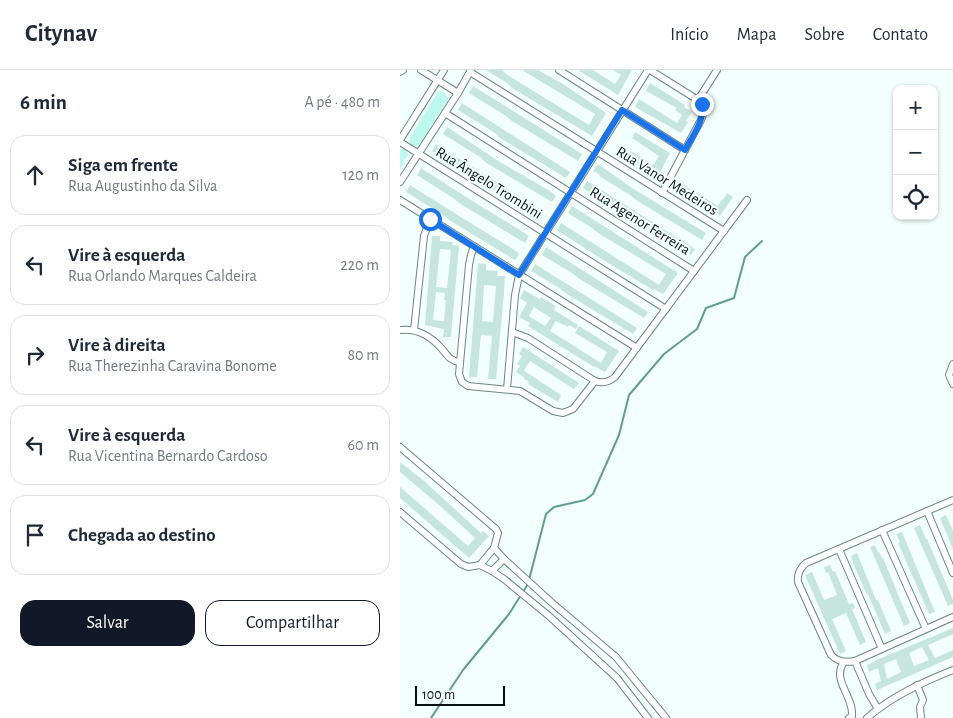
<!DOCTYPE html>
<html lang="pt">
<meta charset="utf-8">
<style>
:root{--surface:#fff;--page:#f6f6f7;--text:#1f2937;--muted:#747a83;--line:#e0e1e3;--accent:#111827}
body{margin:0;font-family:"Alegreya Sans",sans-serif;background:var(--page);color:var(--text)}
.controls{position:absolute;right:15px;top:15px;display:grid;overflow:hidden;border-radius:10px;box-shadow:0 1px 4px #0004}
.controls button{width:45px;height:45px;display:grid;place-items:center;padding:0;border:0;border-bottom:1px solid var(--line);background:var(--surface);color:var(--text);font:25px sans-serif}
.scale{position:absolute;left:15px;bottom:12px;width:90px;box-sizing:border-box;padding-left:5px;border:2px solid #071210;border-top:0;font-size:14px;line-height:18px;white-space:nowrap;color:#071210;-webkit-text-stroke:4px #f3fffc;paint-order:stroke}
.stop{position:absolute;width:15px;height:15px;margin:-11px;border:4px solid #1a73e8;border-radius:50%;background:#fff}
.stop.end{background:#1a73e8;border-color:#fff;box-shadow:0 1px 5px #0008}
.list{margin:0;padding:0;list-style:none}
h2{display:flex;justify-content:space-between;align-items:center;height:65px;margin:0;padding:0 20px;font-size:21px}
h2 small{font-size:16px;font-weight:400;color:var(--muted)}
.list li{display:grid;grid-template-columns:32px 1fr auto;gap:15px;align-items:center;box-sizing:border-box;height:80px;margin:0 10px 10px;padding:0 10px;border:1px solid var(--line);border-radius:15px}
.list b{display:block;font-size:19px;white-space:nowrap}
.list p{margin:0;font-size:16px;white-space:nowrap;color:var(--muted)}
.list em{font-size:16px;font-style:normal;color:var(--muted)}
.actions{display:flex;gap:10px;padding:15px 20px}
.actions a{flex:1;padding:11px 0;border:1px solid var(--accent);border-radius:15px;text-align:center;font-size:18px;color:var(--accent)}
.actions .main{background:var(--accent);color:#fff}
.icon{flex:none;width:28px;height:28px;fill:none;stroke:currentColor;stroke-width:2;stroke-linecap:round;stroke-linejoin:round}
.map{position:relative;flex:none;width:553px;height:648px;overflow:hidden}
header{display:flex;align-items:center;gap:30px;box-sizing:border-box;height:70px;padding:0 25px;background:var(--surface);border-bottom:1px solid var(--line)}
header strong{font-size:24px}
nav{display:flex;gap:28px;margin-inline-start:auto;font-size:18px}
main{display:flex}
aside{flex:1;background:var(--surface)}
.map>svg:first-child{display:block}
.green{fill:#bdf9ef}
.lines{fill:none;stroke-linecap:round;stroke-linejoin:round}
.stream{stroke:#629d94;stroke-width:2}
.building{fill:#c7e5df;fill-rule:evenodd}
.minor-casing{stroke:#6c8782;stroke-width:8}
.minor{stroke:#fff;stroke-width:6}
.route{stroke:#1a73e8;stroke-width:6}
.labels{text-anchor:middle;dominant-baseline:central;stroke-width:4.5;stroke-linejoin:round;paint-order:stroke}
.street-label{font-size:15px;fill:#071210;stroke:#f3fffc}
</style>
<header>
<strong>Citynav</strong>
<nav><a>Início</a><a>Mapa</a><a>Sobre</a><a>Contato</a></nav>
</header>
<main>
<aside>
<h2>6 min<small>A pé · 480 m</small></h2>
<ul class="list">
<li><svg class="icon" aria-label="ahead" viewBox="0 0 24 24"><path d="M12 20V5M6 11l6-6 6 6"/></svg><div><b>Siga em frente</b><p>Rua Augustinho da Silva</p></div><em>120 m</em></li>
<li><svg class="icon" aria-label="left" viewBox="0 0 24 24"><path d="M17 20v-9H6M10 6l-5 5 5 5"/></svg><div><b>Vire à esquerda</b><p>Rua Orlando Marques Caldeira</p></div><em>220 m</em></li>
<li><svg class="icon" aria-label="right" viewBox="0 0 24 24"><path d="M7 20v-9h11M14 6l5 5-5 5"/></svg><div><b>Vire à direita</b><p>Rua Therezinha Caravina Bonome</p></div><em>80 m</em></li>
<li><svg class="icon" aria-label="left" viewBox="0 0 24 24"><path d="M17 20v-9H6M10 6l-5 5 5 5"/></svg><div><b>Vire à esquerda</b><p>Rua Vicentina Bernardo Cardoso</p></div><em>60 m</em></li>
<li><svg class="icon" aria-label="arrive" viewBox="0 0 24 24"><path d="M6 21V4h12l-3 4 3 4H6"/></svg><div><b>Chegada ao destino</b></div></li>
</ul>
<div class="actions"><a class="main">Salvar</a><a>Compartilhar</a></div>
</aside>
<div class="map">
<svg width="553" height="648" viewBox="0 0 553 648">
<rect width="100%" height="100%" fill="#f3fffc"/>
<!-- green -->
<g class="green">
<polygon points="41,21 45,23 48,29 20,74 18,76 13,76 10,73 10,67 37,23"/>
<polygon points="3,79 7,80 8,85 0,99 0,80"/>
</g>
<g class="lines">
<!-- stream -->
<g class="stream">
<polyline points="129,510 146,444 154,437 185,430 193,424 219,365 229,325 264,284 297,259 306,238 334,228 345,187 362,171"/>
<polyline points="31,648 63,600 109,544 128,514"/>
</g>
</g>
<!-- building -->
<g class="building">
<polygon points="86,0 104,0 103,1 109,6 189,55 195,44 122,0 138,0 163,14 206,43 192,66 112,18 107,13"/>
<polygon points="178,0 193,0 215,14 221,5 213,0 232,0 218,25"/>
<polygon points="250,13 285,35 284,37 292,42 286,51 288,52 281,63 235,37 239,29 277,53 282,45 275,40 277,38 246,21"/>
<polygon points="73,16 182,84 178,91 112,51 106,46 69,23"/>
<polygon points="62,33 170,102 166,108 100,68 95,63 58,40"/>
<polygon points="47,57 100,92 150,121 156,126 152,132 85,92 80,87 43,64"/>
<polygon points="235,62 270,83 257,108 227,89 231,81 253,95 259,86 232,68"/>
<polygon points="36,74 144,142 141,149 74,108 68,104 69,103 32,81"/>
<polygon points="198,94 232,118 306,163 302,170 236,130 230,125 199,106 200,105 193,101"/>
<polygon points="21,98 74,132 123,162 129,166 125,173 59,133 53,128 17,105"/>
<polygon points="187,111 289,175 295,179 291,185 183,118"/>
<polygon points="279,112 318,136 322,129 323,130 327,123 333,127 320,146 310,139 310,141 275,119"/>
<polygon points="10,115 64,149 113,179 119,184 115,190 49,150 43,145 6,122"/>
<polygon points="172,136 278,203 263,224 254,219 253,220 203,190 157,160 161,153 259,215 266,204 198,163 192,158 168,143"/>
<path d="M32,166H40V171L53,172L52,175L59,176L51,267H43L44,259L25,255ZM40,179L51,180L47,218L36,217ZM36,222L45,223L44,230H46L44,251L33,250Z"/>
<polygon points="146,177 248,242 244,248 178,208 172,203 142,185"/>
<path d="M78,193L86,194V200L98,201L97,206H105L104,223L96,309H88L92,266L81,265L77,307H69ZM84,215L96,216L93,252L82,251Z"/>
<polygon points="135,194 237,258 233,264 167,224 161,220 161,219 131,201"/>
<path d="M124,220L140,229L141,227L156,236L154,240L178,255L176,259L169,255L168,257L156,251L150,261L155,264L201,293L207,282L175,263L179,256L219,281L205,302L194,296V297L128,256L130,253L119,247L127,233L120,228ZM134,237L151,248L145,256L129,246Z"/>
<polygon points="123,277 179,313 174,319 130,291 124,300 126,302 161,325 158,332 128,314 129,312 124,309 125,308 116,302 120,296 117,294 122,286 119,284"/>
<polygon points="0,392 23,410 81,463 83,461 89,466 69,488 0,428 0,417 68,476 75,468 39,435 0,402"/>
<polygon points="546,445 553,461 553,479 540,448"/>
<polygon points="520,455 526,469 527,469 553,530 553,534 548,536 514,458"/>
<polygon points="502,462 535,542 529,544 498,473 500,472 496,464"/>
<polygon points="475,475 478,482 479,482 482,488 483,488 510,553 504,556 470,477"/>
<polygon points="457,483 476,530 478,530 491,561 485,564 468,524 467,525 453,493 451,486"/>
<polygon points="430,495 433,502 435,501 449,534 453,533 455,538 452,539 466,572 460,575 446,543 432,549 446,581 440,584 405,505 412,502 424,530 437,525 428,502 426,503 424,497"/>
<path d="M553,558V564L528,575L535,588L553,580V587L477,620L475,614L481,611L478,598L469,602L467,595L474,592V591ZM522,577L529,590L514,596L509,583ZM496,589L501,602L487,609L484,594Z"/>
</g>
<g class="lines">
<defs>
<g id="minor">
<polyline points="21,0 58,23"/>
<polyline points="159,0 285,80"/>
<path d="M250,0L298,30C303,36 305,42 301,50L262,123"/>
<polyline points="0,2 3,0"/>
<polyline points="70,2 324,161"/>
<polyline points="298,30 317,0"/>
<polyline points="45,43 294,201"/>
<polyline points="0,70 44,0"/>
<polyline points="0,72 266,239"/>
<polyline points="0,112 58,23 71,0"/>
<polyline points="0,130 237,278"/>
<polyline points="74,176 71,185 69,195 59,304 62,312 68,316 120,321 153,341 163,343 173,339 195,311"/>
<path d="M0,260C16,258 31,266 42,279C48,286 50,291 60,292"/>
<polyline points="14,260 24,166 30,149"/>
<path d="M112,262L128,268L195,311C203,314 209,312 215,307L347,130"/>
<polyline points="553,294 549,305 553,314"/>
<polyline points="107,319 115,225 119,205 248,0"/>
<polyline points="0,377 96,459 98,463 94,478 80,495"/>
<path d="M553,430L406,493C400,498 397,504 398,512L431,585C438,592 446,593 455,591L553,547"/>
<polyline points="527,441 553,503"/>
<polyline points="0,442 61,494 68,497 80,495"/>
<polyline points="482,460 526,559"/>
<polyline points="94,478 104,489 151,532 216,587 266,648"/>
<polyline points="439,479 482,579"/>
<polyline points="80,495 92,501 104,509 149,546 217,608 248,648"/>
<polyline points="92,501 104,489"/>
<polyline points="455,591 469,624 478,639"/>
<path d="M444,592C431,610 454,626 452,646L449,648"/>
<polyline points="517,615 523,630 520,637 521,648"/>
<path d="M467,648C492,626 523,612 553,600"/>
</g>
</defs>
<!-- minor casing -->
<use href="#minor" class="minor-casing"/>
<!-- minor -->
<use href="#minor" class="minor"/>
</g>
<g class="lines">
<!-- route -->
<path class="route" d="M30,149L119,205L222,40L285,80C292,67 306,48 302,34"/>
</g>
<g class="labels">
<!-- street labels -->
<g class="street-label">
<text transform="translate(267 111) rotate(32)">Rua Vanor Medeiros</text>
<text transform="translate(89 113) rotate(32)">Rua Ângelo Trombini</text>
<text transform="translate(240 151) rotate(32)">Rua Agenor Ferreira</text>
</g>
</g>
</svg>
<div class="controls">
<button>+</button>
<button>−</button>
<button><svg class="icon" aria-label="locate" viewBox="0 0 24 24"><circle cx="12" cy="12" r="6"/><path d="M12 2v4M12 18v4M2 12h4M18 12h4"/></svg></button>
</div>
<div class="scale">100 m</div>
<div class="stop" style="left:30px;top:149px"></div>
<div class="stop end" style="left:302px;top:34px"></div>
</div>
</main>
